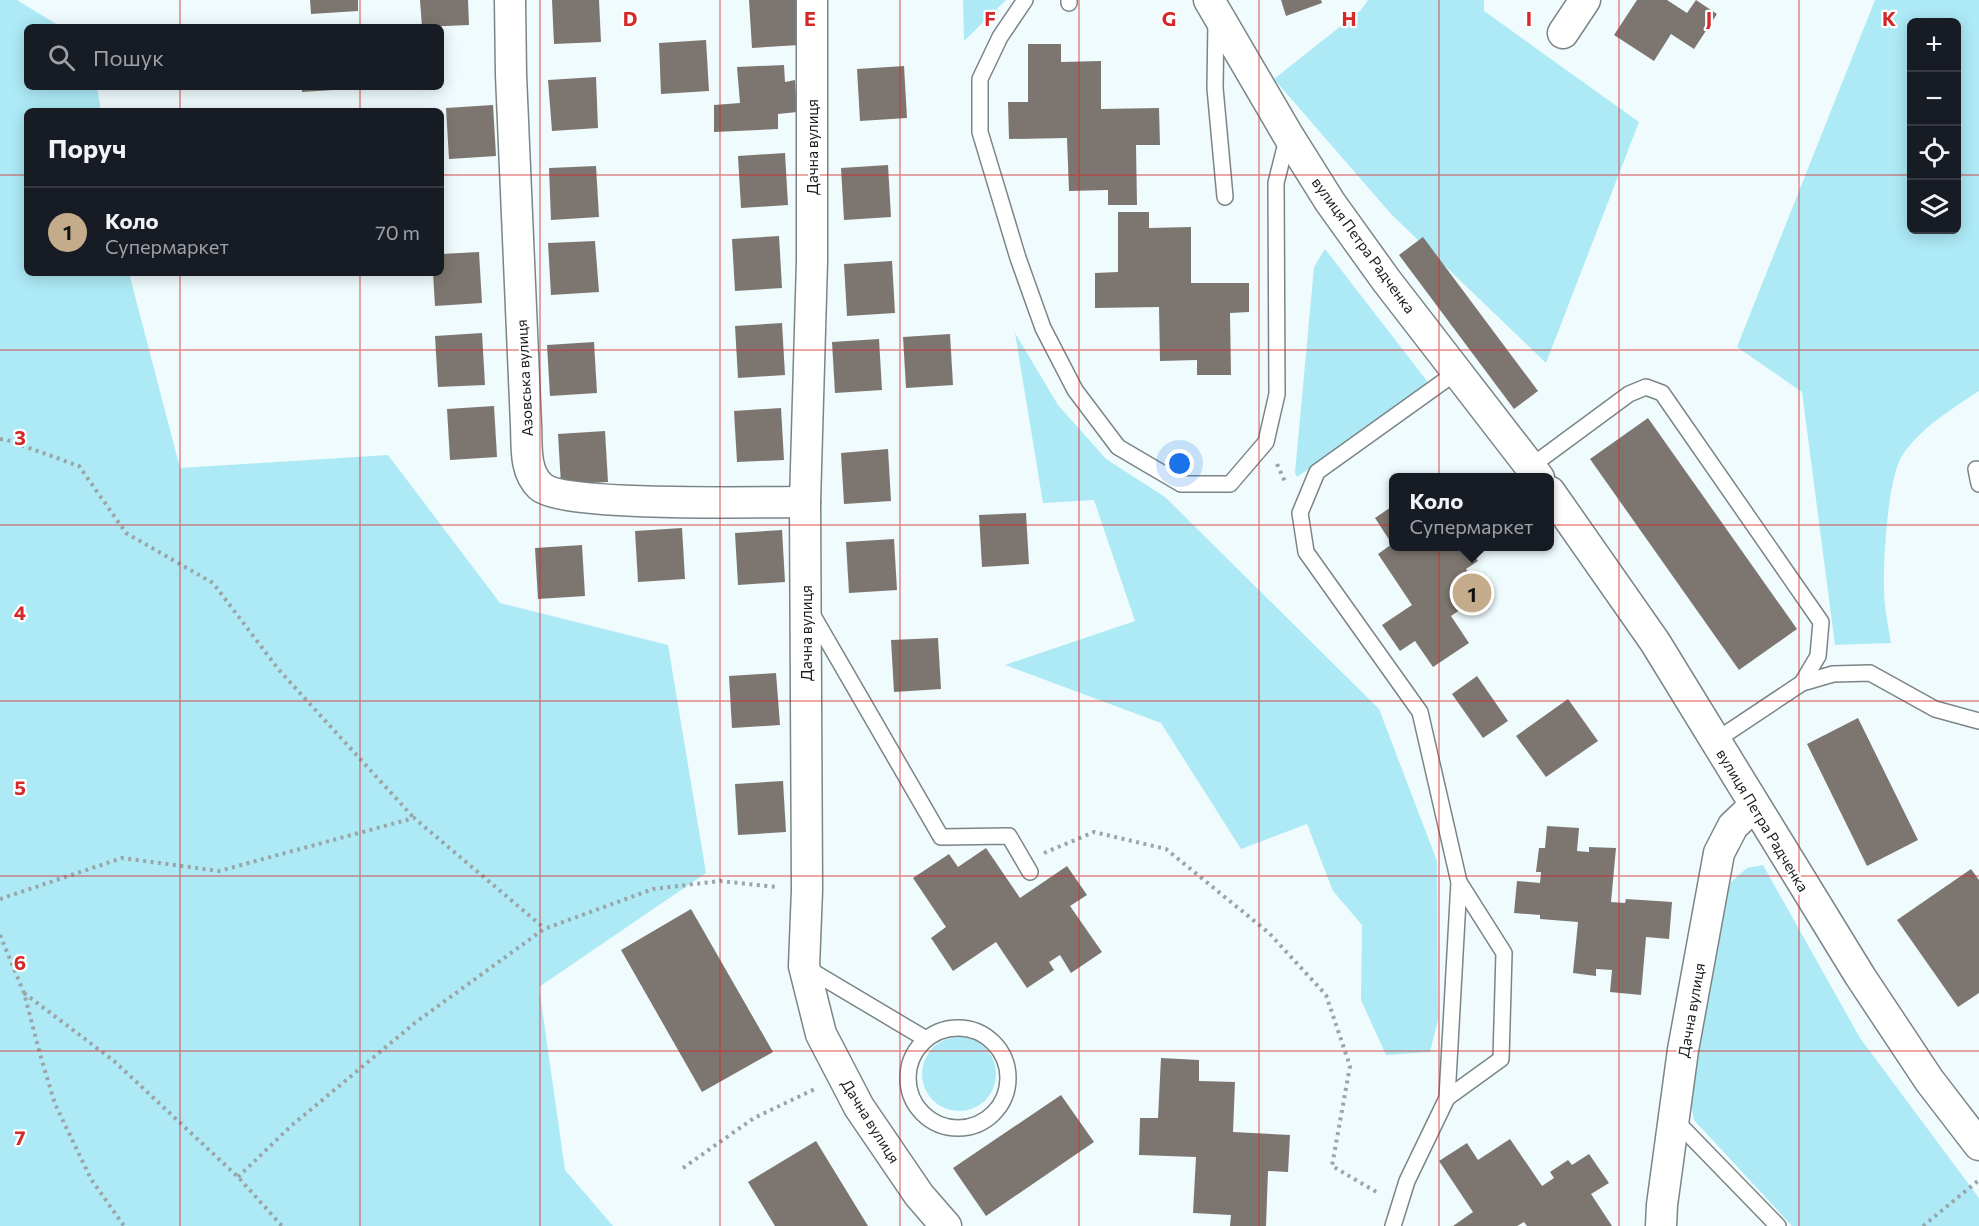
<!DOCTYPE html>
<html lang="uk">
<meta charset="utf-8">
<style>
:root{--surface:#171b24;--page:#20242c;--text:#f1f3f6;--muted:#9ea1a6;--line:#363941;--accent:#c3ab8c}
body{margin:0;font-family:Commissioner,sans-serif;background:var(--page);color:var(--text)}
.controls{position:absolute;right:18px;top:18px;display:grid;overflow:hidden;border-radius:9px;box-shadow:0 3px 15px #0003}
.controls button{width:54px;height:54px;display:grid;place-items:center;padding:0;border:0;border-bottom:2px solid var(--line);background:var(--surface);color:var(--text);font:30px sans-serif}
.you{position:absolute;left:1180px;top:464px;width:21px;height:21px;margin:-15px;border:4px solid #fff;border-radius:50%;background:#1a73e8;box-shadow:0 0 0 9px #1a73e833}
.badge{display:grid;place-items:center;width:39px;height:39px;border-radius:50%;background:var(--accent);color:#111;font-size:20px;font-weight:700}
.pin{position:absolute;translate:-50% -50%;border:3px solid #fff;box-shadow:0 2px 6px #0006}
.popup{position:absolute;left:1389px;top:473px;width:165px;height:78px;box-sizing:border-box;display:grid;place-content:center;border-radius:9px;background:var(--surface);filter:drop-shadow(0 2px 4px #0005);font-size:20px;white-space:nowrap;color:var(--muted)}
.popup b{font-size:22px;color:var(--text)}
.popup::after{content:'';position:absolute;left:50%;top:100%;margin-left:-12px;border:12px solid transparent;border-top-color:var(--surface)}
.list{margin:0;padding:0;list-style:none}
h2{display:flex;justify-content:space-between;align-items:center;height:78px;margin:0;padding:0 24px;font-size:26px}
h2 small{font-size:20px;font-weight:400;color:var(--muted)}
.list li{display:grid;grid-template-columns:39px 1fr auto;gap:18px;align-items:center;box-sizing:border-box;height:90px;padding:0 24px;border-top:2px solid var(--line)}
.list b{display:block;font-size:22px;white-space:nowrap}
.list p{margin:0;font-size:20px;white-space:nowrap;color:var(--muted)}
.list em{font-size:20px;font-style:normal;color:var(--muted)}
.icon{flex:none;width:33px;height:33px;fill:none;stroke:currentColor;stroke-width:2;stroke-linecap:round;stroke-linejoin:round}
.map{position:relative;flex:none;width:1979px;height:1226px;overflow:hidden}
.search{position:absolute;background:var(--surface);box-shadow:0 3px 15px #0003;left:24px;top:24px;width:420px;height:66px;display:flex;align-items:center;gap:15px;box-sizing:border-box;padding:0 21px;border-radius:9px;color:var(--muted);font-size:22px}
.panel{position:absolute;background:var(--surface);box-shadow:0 3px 15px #0003;left:24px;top:108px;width:420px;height:168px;border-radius:9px}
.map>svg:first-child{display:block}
.green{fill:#adeaf6;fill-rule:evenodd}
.building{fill:#7d7670}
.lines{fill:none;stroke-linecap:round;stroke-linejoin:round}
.lane-casing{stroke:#7b8587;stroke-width:18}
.street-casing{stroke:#7b8587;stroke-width:33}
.path{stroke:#9ba4a6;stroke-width:4;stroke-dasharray:3 4.5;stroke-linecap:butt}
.lane{stroke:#fff;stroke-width:15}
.street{stroke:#fff;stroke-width:30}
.grid{fill:none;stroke:#d62828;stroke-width:1.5;stroke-opacity:0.55}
.labels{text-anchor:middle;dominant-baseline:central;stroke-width:4.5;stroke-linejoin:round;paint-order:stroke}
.street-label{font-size:15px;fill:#1a1e1f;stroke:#fff}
.grid-label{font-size:20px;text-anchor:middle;font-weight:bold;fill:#d62828;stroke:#fff;stroke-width:4.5;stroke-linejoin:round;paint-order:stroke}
</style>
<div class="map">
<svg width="1979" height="1226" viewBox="0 0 1979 1226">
<rect width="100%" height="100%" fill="#effbfd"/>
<!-- green -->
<g class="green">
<polygon points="0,0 17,0 61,27 27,27 27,87 97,87 101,111 27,111 27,273 129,273 180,468 388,455 500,603 668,645 706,873 539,987 565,1170 613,1226 0,1226"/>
<polygon points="963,0 1006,0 964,41"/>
<polygon points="1368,0 1484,0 1484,11 1639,122 1546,363 1391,214 1274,79 1361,10"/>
<path d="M1875,0H1979V391C1953,408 1919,429 1902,456C1888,477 1883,561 1884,588C1884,606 1888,625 1891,643L1835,645L1802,392L1737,347ZM1912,22H1956V230H1912Z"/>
<polygon points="1325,249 1427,381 1424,388 1297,477 1295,473 1314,267"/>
<polygon points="1015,333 1058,405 1106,459 1165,497 1379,709 1437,861 1438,1020 1430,1052 1386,1055 1361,1000 1362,925 1333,891 1307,824 1241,849 1161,723 1005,665 1135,621 1094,500 1043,503"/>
<polygon points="1763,865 1860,1038 1979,1198 1979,1226 1792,1226 1694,1120 1691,1105 1720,917 1730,883 1747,868"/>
<circle cx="959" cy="1074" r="37"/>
</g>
<!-- building -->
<g class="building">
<polygon points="310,0 358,0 358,11 311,14"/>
<polygon points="420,0 468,0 469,25 422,27"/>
<polygon points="552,0 599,0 601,42 554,44"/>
<polygon points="749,0 797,0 799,45 752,48"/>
<polygon points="1281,0 1321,0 1322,3 1286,16"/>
<polygon points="1637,0 1667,0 1687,13 1696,0 1717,14 1694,49 1671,34 1654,61 1614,35"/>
<polygon points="706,40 709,91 661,94 659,43"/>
<polygon points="1028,44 1061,44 1061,62 1101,61 1101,109 1159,108 1160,145 1136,145 1137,205 1108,205 1108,190 1069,191 1067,138 1009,139 1008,102 1028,102"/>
<polygon points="784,65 785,82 795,80 797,112 778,114 778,129 714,132 714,105 740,103 737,67"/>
<polygon points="904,66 907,118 860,121 857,69"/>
<polygon points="596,77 598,128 552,131 548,80"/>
<polygon points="302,87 349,87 349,89 302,92"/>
<polygon points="493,105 496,156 449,159 446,108"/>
<polygon points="785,153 788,205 741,208 738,156"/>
<polygon points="888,165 891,217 844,220 841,168"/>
<polygon points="596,166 599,217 551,220 549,168"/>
<polygon points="1118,212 1149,212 1149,228 1191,227 1191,283 1249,283 1249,312 1230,313 1231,375 1197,375 1197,360 1160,361 1159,307 1095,308 1095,273 1118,272"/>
<polygon points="779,236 782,288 735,291 732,239"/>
<polygon points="1423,237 1538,391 1514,409 1399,255"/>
<polygon points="595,241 599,292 551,295 548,243"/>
<polygon points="479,252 482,303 435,306 433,273 441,273 441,254"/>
<polygon points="892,261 895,313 847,316 844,264"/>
<polygon points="782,323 785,375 738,378 735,326"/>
<polygon points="482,333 485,385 438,387 435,336"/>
<polygon points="950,334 953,385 906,388 903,337"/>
<polygon points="879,339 882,390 835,393 832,342"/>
<polygon points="594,342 597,393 550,396 547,345"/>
<polygon points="494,406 497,457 450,460 447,409"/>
<polygon points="781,408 784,460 737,462 734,411"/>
<polygon points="1648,418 1797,629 1739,670 1590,459"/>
<polygon points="605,431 608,482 561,485 558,434"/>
<polygon points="888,449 891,501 844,504 841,453"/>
<polygon points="1394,505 1394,546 1468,546 1478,561 1466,569 1483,594 1451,616 1469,643 1433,667 1415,641 1400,651 1382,625 1412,605 1378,554 1392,544 1375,518"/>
<polygon points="1026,513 1029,564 982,567 979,515"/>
<polygon points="682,528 685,579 638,582 635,531"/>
<polygon points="782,530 785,582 738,585 735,533"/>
<polygon points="894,539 897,590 849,593 846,542"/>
<polygon points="582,545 585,596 538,599 535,548"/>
<polygon points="938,638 941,689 894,692 891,640"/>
<polygon points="776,673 780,725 732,728 729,676"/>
<polygon points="1477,676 1508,721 1483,738 1452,694"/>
<polygon points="1568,699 1598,741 1546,777 1516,736"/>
<polygon points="1858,718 1918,840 1867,866 1807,744"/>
<polygon points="783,781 786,832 738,835 735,784"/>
<polygon points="1547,826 1579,828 1577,851 1589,852 1589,847 1616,848 1611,902 1625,903 1626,899 1672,902 1669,939 1646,937 1641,995 1610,992 1612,970 1596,969 1596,976 1573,973 1578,922 1540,919 1540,915 1514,913 1517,881 1540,883 1541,872 1536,872 1539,848 1545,848"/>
<polygon points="986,848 1020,898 1067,866 1087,895 1070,906 1102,952 1071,973 1060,955 1049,962 1054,970 1027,988 996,942 953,971 931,938 946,927 913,878 949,854 958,867"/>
<polygon points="1971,869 1979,880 1979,993 1958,1007 1897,920"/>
<polygon points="691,909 773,1052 702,1092 621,950"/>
<polygon points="1161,1058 1199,1060 1199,1081 1235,1082 1233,1132 1290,1135 1288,1172 1268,1171 1266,1226 1230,1226 1231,1215 1193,1213 1196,1157 1139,1155 1140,1118 1158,1118"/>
<polygon points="1061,1095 1094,1142 986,1216 953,1168"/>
<polygon points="1510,1139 1542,1186 1554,1178 1550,1172 1568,1160 1572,1165 1589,1154 1609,1183 1591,1194 1612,1226 1527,1226 1524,1222 1517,1226 1453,1226 1473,1212 1439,1161 1467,1143 1478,1160"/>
<polygon points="816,1141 868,1226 775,1226 748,1182"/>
</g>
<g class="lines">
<defs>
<g id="lane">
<polyline points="1025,0 1000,37 980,79 980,132 1018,258 1043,328 1075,390 1118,447 1181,484 1230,484 1266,442 1277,394 1276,183 1288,135"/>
<polyline points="1069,0 1069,3"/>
<polyline points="1216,20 1215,88 1225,197"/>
<polyline points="1530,467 1629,394 1646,387 1662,393 1821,622 1818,656 1802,683 1715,741"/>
<polyline points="1976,469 1979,484"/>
<polyline points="812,614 941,837 1009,836 1030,872"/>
<polyline points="1802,683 1833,674 1870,673 1935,709 1979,721"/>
<polyline points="805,967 926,1039"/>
<circle cx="958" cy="1078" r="50"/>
<polyline points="1447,1098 1501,1059 1504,953 1459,882"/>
<polyline points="1674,1119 1778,1226"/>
<polyline points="1393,1226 1407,1181 1447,1098 1459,882 1420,712 1306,552 1300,513 1317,472 1458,371"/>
</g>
<g id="street">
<path d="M510,0L511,75L526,425C527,445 524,471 540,486C562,507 763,502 805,502"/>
<polyline points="812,0 812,261 805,502 807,890 804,966 821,1034 859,1107 919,1195 946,1226"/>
<polyline points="1209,0 1288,135 1330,202 1386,280 1539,478"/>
<polyline points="1563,33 1585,0"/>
<polyline points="1550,492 1655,642 1860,976 1929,1080 1979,1145"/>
<polyline points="1661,1226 1662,1205 1683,1050 1719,853 1733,826 1754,806"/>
</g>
</defs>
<!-- lane casing -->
<use href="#lane" class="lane-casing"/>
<!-- street casing -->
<use href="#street" class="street-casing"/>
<!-- path -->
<g class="path">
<polyline points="0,439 7,440 79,466 126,533 213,583 279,670 414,818"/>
<polyline points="1277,464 1286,484"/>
<polyline points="1044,853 1094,832 1166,849 1269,933 1326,995 1350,1066 1332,1166 1380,1194"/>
<polyline points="0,899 122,858 219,871 414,818 544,928"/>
<polyline points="0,935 24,993 40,1054 55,1104 91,1179 124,1226"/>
<polyline points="24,993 114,1061 238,1177 282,1226"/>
<polyline points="683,1168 754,1118 815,1089"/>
<polyline points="238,1177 291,1126 416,1022 544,929 653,889 720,881 776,887"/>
<polyline points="1923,1226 1979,1180"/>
</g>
<!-- lane -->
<use href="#lane" class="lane"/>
<!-- street -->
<use href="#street" class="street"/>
</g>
<!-- grid -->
<path class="grid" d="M180,0V27M360,0V27M540,0V1226M720,0V1226M900,0V1226M1079,0V1226M1259,0V1226M1439,0V1226M1619,0V1226M1799,0V1226M180,87V111M360,87V111M0,175H27M441,175H1912M1956,175H1979M180,273V1226M360,273V1226M0,350H1979M0,525H1979M0,701H1979M0,876H1979M0,1051H1979"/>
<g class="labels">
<!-- street labels -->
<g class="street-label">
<text transform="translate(812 147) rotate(-90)">Дачна вулиця</text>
<text transform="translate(1364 245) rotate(54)">вулиця Петра Радченка</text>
<text transform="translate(524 378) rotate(-93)">Азовська вулиця</text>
<text transform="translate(806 633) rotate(-90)">Дачна вулиця</text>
<text transform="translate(1763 820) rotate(59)">вулиця Петра Радченка</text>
<text transform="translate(1691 1010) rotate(-80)">Дачна вулиця</text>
<text transform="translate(871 1121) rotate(58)">Дачна вулиця</text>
</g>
</g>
<g class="grid-label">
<text x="630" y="26">D</text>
<text x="810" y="26">E</text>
<text x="990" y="26">F</text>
<text x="1169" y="26">G</text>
<text x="1349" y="26">H</text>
<text x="1529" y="26">I</text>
<text x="1709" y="26">J</text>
<text x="1889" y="26">K</text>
<text x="20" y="445">3</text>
<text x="20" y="620">4</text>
<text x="20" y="795">5</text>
<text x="20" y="970">6</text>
<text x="20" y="1145">7</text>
</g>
</svg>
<div class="controls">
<button>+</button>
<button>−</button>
<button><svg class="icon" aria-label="locate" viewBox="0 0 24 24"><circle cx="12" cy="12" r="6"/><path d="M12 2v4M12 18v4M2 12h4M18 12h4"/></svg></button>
<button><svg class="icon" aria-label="layers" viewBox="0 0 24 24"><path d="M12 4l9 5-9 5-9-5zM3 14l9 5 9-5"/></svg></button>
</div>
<div class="you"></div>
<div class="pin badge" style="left:1472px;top:593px">1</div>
<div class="popup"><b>Коло</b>Супермаркет</div>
<div class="search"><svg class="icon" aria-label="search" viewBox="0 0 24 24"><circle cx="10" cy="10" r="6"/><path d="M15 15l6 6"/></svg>Пошук</div>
<section class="panel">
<h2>Поруч<small></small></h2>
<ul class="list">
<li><span class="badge">1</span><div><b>Коло</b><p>Супермаркет</p></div><em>70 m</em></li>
</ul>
</section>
</div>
